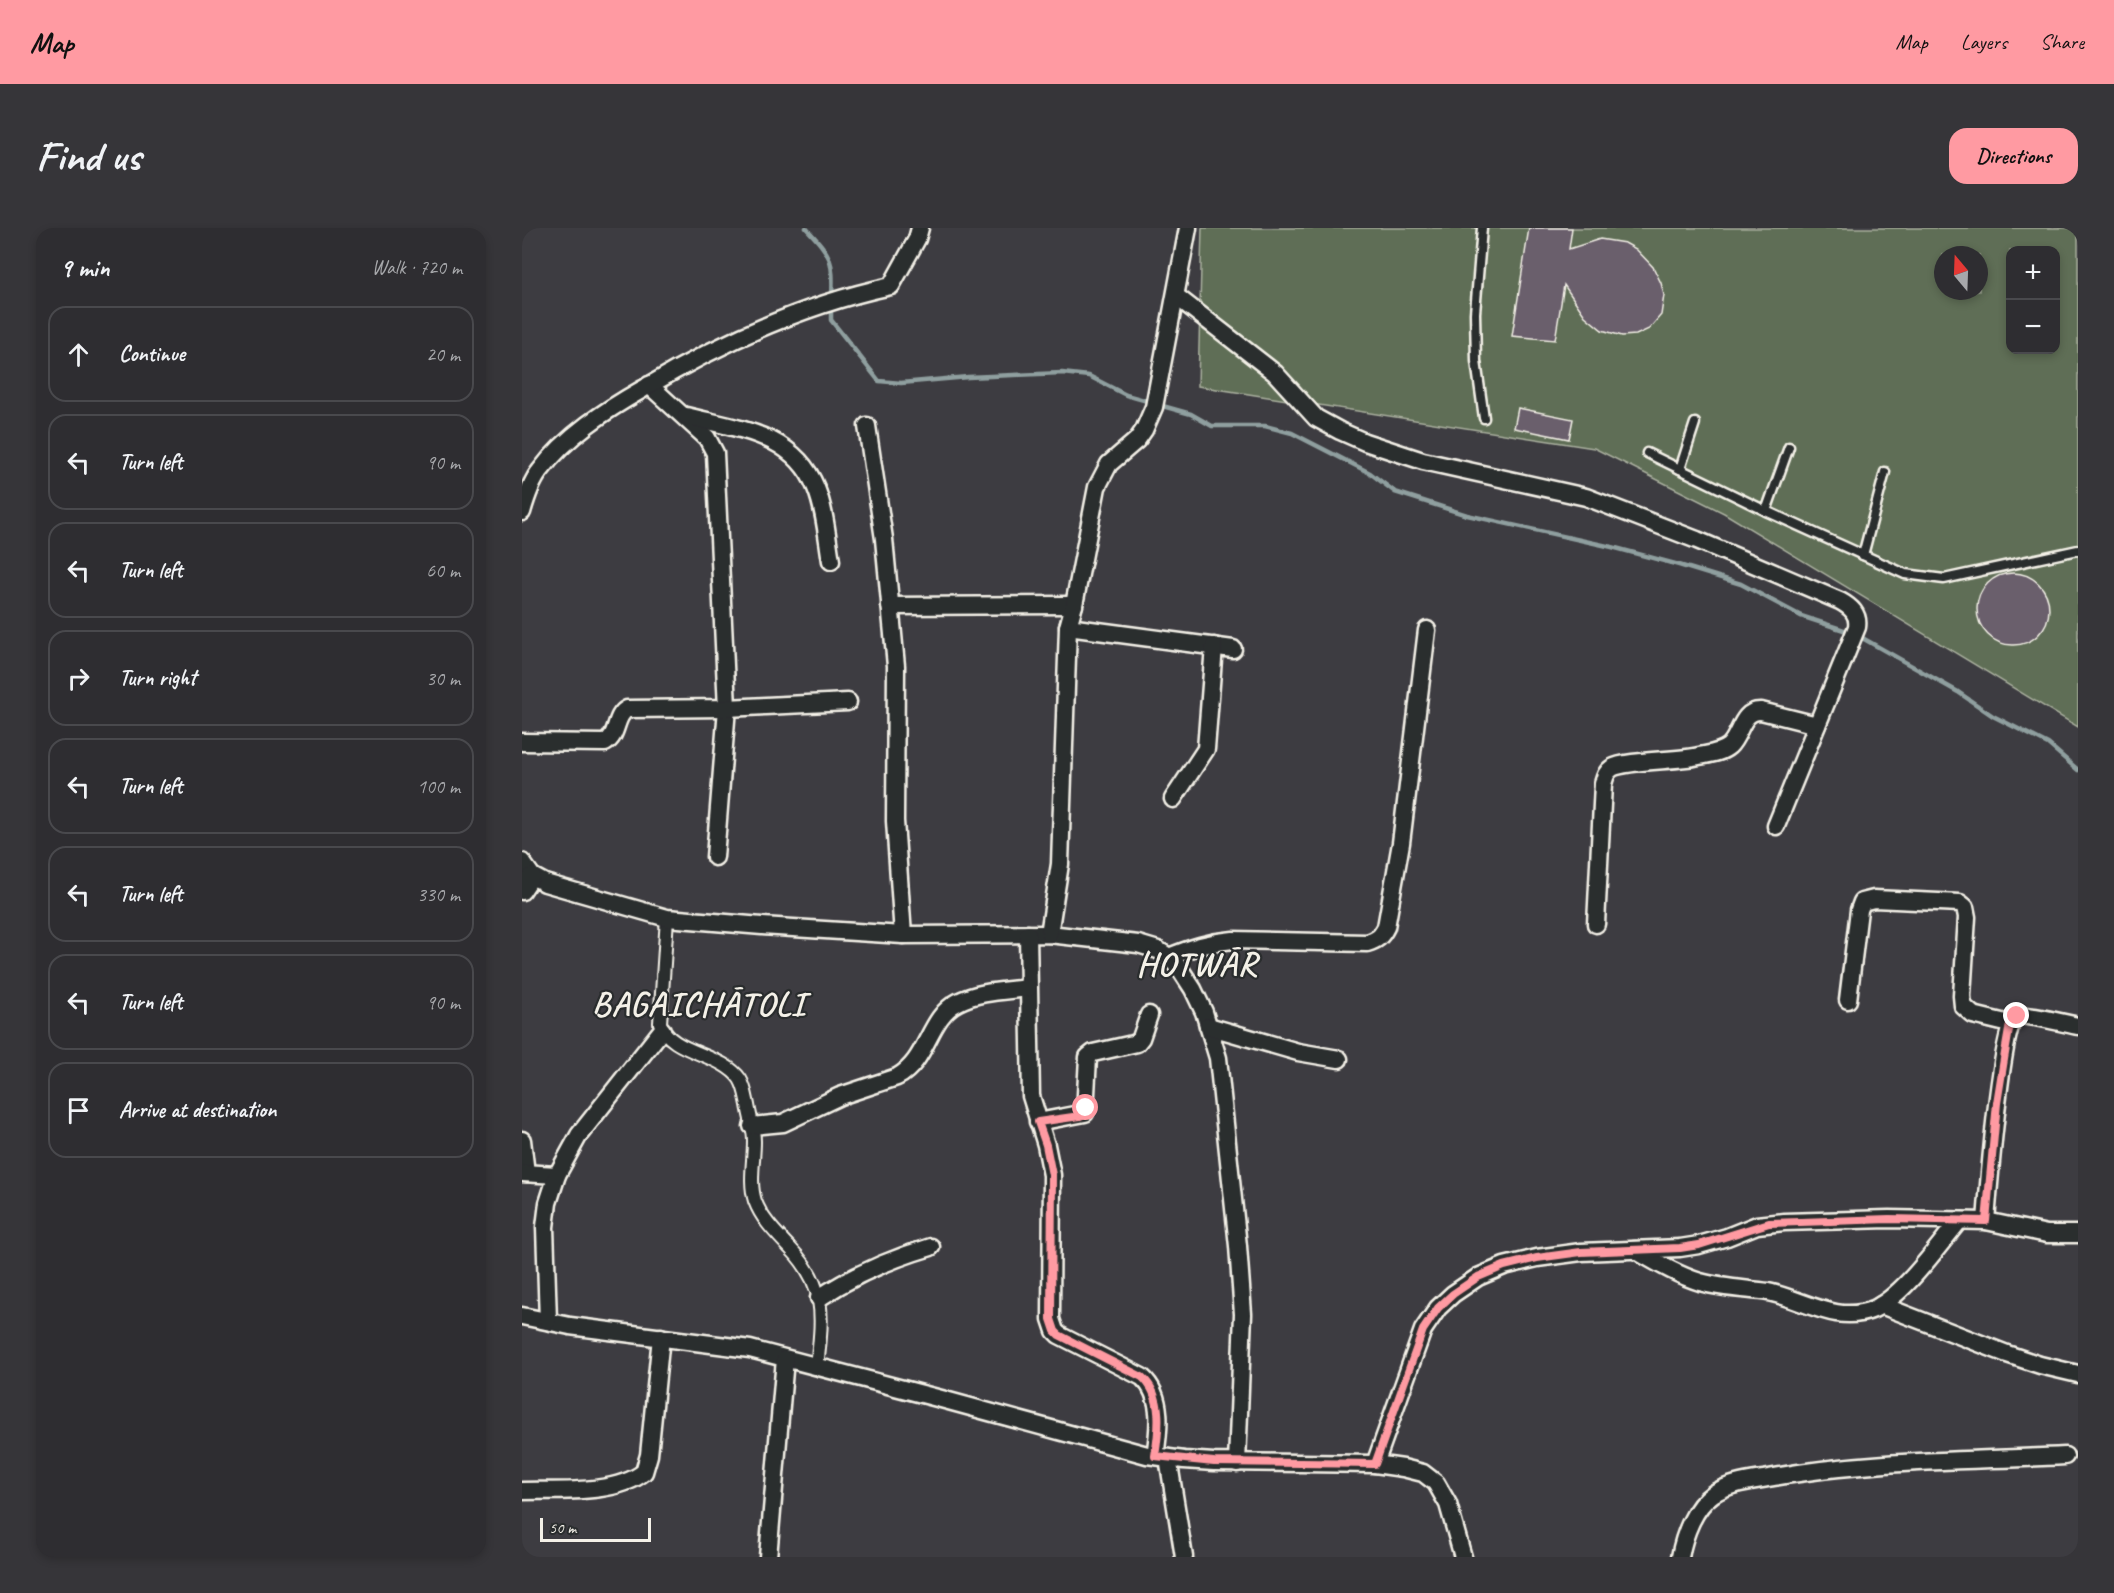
<!DOCTYPE html>
<meta charset="utf-8">
<style>
:root{--surface:#2e2d31;--page:#363539;--text:#f1f3f6;--muted:#a7a8ab;--line:#49494d;--accent:#ff9aa2}
body{margin:0;font-family:Caveat,sans-serif;background:var(--page);color:var(--text)}
.controls{position:absolute;right:18px;top:18px;display:grid;overflow:hidden;border-radius:12px;box-shadow:0 3px 9px #0003}
.controls button{width:54px;height:54px;display:grid;place-items:center;padding:0;border:0;border-bottom:2px solid var(--line);background:var(--surface);color:var(--text);font:30px sans-serif}
.compass{position:absolute;left:1412px;top:18px;width:54px;height:54px;border-radius:50%;background:var(--surface);box-shadow:0 3px 9px #0003;rotate:341deg}
.scale{position:absolute;left:18px;bottom:15px;width:111px;box-sizing:border-box;padding-left:6px;border:3px solid #f4f1e8;border-top:0;font-size:16px;line-height:21px;white-space:nowrap;color:#f4f1e8;-webkit-text-stroke:4px #2a2d2e;paint-order:stroke}
.stop{position:absolute;width:18px;height:18px;margin:-14px;border:4px solid #ff9aa2;border-radius:50%;background:#fff}
.stop.end{background:#ff9aa2;border-color:#fff;box-shadow:0 2px 6px #0008}
.list{margin:0;padding:0;list-style:none}
h2{display:flex;justify-content:space-between;align-items:center;height:78px;margin:0;padding:0 24px;font-size:26px}
h2 small{font-size:20px;font-weight:400;color:var(--muted)}
.list li{display:grid;grid-template-columns:39px 1fr auto;gap:18px;align-items:center;box-sizing:border-box;height:96px;margin:0 12px 12px;padding:0 12px;border:2px solid var(--line);border-radius:18px}
.list b{display:block;font-size:22px;white-space:nowrap}
.list em{font-size:20px;font-style:normal;color:var(--muted)}
.icon{flex:none;width:33px;height:33px;fill:none;stroke:currentColor;stroke-width:2;stroke-linecap:round;stroke-linejoin:round}
.map{position:relative;flex:none;width:1556px;height:1329px;overflow:hidden;border-radius:18px}
header{display:flex;align-items:center;gap:36px;box-sizing:border-box;height:84px;padding:0 30px;background:var(--accent);color:#111}
header strong{font-size:28px}
nav{display:flex;gap:33px;margin-inline-start:auto;font-size:21px}
.intro{display:flex;align-items:center;justify-content:space-between;box-sizing:border-box;height:144px;padding:0 36px}
h1{margin:0;font-size:42px}
.button{padding:15px 27px;border-radius:18px;background:var(--accent);color:#111;font-size:21px;font-weight:700}
main{display:flex;gap:36px;padding:0 36px}
aside{flex:1;background:var(--surface);border-radius:18px;box-shadow:0 3px 9px #0003}
.map>svg:first-child{display:block}
.green{fill:#5f6e56;stroke:#aab09f;stroke-width:1.5;fill-rule:evenodd}
.lines{fill:none;stroke-linecap:round;stroke-linejoin:round}
.stream{stroke:#8f9f9f;stroke-width:4.5}
.building{fill:#6a5e6c;stroke:#f4f1e8;stroke-width:1.5}
.service-casing{stroke:#f4f1e8;stroke-width:13}
.pedestrian-casing{stroke:#f4f1e8;stroke-width:16}
.minor-casing{stroke:#f4f1e8;stroke-width:21}
.service{stroke:#2a2d2e;stroke-width:8}
.pedestrian{stroke:#2a2d2e;stroke-width:12}
.minor{stroke:#2a2d2e;stroke-width:16}
.route{stroke:#ff9aa2;stroke-width:8}
.labels{text-anchor:middle;dominant-baseline:central;stroke-width:4.5;stroke-linejoin:round;paint-order:stroke}
.district-label{font-size:34px;font-weight:bold;letter-spacing:1.5px;fill:#f4f1e8;stroke:#2a2d2e}
</style>
<header>
<strong>Map</strong>
<nav><a>Map</a><a>Layers</a><a>Share</a></nav>
</header>
<div class="intro"><h1>Find us</h1><a class="button">Directions</a></div>
<main>
<aside>
<h2>9 min<small>Walk · 720 m</small></h2>
<ul class="list">
<li><svg class="icon" aria-label="ahead" viewBox="0 0 24 24"><path d="M12 20V5M6 11l6-6 6 6"/></svg><div><b>Continue</b></div><em>20 m</em></li>
<li><svg class="icon" aria-label="left" viewBox="0 0 24 24"><path d="M17 20v-9H6M10 6l-5 5 5 5"/></svg><div><b>Turn left</b></div><em>90 m</em></li>
<li><svg class="icon" aria-label="left" viewBox="0 0 24 24"><path d="M17 20v-9H6M10 6l-5 5 5 5"/></svg><div><b>Turn left</b></div><em>60 m</em></li>
<li><svg class="icon" aria-label="right" viewBox="0 0 24 24"><path d="M7 20v-9h11M14 6l5 5-5 5"/></svg><div><b>Turn right</b></div><em>30 m</em></li>
<li><svg class="icon" aria-label="left" viewBox="0 0 24 24"><path d="M17 20v-9H6M10 6l-5 5 5 5"/></svg><div><b>Turn left</b></div><em>100 m</em></li>
<li><svg class="icon" aria-label="left" viewBox="0 0 24 24"><path d="M17 20v-9H6M10 6l-5 5 5 5"/></svg><div><b>Turn left</b></div><em>330 m</em></li>
<li><svg class="icon" aria-label="left" viewBox="0 0 24 24"><path d="M17 20v-9H6M10 6l-5 5 5 5"/></svg><div><b>Turn left</b></div><em>90 m</em></li>
<li><svg class="icon" aria-label="arrive" viewBox="0 0 24 24"><path d="M6 21V4h12l-3 4 3 4H6"/></svg><div><b>Arrive at destination</b></div></li>
</ul>
</aside>
<div class="map">
<svg width="1556" height="1329" viewBox="0 0 1556 1329">
<rect width="100%" height="100%" fill="#3d3c41"/>
<filter id="ink" filterUnits="userSpaceOnUse"><feTurbulence type="fractalNoise" baseFrequency=".0167" numOctaves="2"/><feDisplacementMap in="SourceGraphic" scale="12" xChannelSelector="R" yChannelSelector="G"/><feConvolveMatrix kernelMatrix="1 2 1 2 8 2 1 2 1" color-interpolation-filters="sRGB"/></filter>
<g filter="url(#ink)">
<!-- green -->
<path class="green" d="M680,0H1556V499L1202,285L1072,220L676,158ZM1488,22H1534V122H1488ZM1421,27H1457V63H1421Z"/>
<g class="lines">
<!-- stream -->
<g class="stream">
<path d="M284,0C309,27 312,31 310,69"/>
<polyline points="309,77 309,92 357,153 379,155 446,149 540,145 567,148 604,167 629,174"/>
<polyline points="637,177 669,186 690,198 743,198 770,205 848,245 873,264 945,287 1090,319 1157,337 1219,356 1279,388 1328,404"/>
<polyline points="1335,407 1436,464 1471,488 1526,516 1556,542"/>
</g>
</g>
<!-- building -->
<g class="building">
<polygon points="1007,0 1050,0 1047,21 1078,11 1103,15 1114,21 1131,39 1139,55 1142,67 1139,87 1127,101 1114,107 1100,108 1080,102 1063,88 1042,57 1033,112 990,108"/>
<polygon points="996,180 1051,191 1047,211 992,200"/>
<circle cx="1491" cy="381" r="36"/>
</g>
<g class="lines">
<defs>
<g id="service">
<polyline points="960,0 953,85 954,133 962,190"/>
<polyline points="1125,225 1244,283 1383,346 1422,351 1556,322"/>
<polyline points="1158,241 1173,195"/>
<polyline points="1244,283 1267,219"/>
<polyline points="1341,327 1363,244"/>
</g>
<path id="pedestrian" d="M145,690L138,795C148,826 199,824 218,851C223,859 224,868 226,877C228,889 232,901 232,913C232,933 227,954 233,973C240,992 255,1006 268,1020C306,1059 300,1090 295,1140"/>
<g id="minor">
<path d="M654,68L753,145L794,190L818,203L843,214L901,233L1064,269L1175,312L1318,373C1329,379 1337,386 1335,399L1254,598"/>
<polyline points="127,157 185,210 193,225 205,480 193,629"/>
<path d="M164,188C215,201 272,205 294,260C303,282 305,309 309,333"/>
<polyline points="345,198 362,311 374,438 373,593 381,707"/>
<path d="M0,284C4,270 9,254 18,243C44,208 84,182 121,161C199,114 280,77 369,58L395,11L398,0"/>
<polyline points="368,378 552,377"/>
<polyline points="546,399 711,421"/>
<path d="M0,514L83,515C97,507 92,488 105,481L205,480L326,474"/>
<polyline points="651,571 684,521 692,418"/>
<polyline points="0,634 10,648 23,655 145,690 240,698 381,707 527,706 616,716 636,722 647,729 658,741 671,761 682,784 696,830 716,1018 721,1086 715,1235"/>
<polyline points="0,663 10,648"/>
<path d="M1074,696L1081,556C1083,549 1084,544 1090,540C1104,532 1157,533 1177,528C1187,526 1199,525 1207,518C1219,507 1219,482 1239,483L1295,497"/>
<path d="M506,706L509,868L524,917L530,947L529,1091L533,1103L537,1107L620,1149C642,1168 637,1203 633,1228"/>
<polyline points="527,706 538,636 546,399 552,377 575,259 587,236 615,212 622,202 632,179 666,0"/>
<path d="M647,729C669,720 687,714 711,712L845,715C855,712 859,709 864,699L879,615L905,402"/>
<polyline points="1326,772 1337,682 1340,674 1352,671 1438,675 1443,679 1445,689 1440,768 1441,778 1451,787 1488,796"/>
<polyline points="686,798 776,824 817,831"/>
<polyline points="516,894 563,885 566,829 571,825 615,815 619,810 627,787"/>
<path d="M230,898L261,895L318,868L375,849C406,833 406,789 436,774C457,763 483,763 506,760"/>
<polyline points="0,912 4,945"/>
<polyline points="0,945 35,947"/>
<path d="M1464,993C1466,967 1479,798 1493,789C1502,784 1544,796 1556,798"/>
<path d="M1113,1022C1134,1034 1155,1047 1178,1054C1200,1060 1224,1061 1246,1064C1281,1071 1315,1097 1352,1081C1382,1067 1415,1019 1437,993"/>
<path d="M297,1070C333,1046 368,1031 409,1019"/>
<polyline points="1359,1077 1485,1126 1518,1137 1556,1146"/>
<polyline points="0,1088 48,1098 228,1121 423,1172 625,1227 662,1232 692,1234 853,1236 881,1240 901,1245 914,1255 926,1276 941,1329"/>
<polyline points="26,1093 23,999 26,975 35,947 57,907 140,802"/>
<polyline points="646,1230 662,1329"/>
<polyline points="853,1236 901,1102 916,1080 931,1066 956,1049 982,1038 1015,1030 1059,1024 1158,1020 1177,1017 1205,1009 1235,997 1262,994 1367,991 1464,993 1525,1006 1556,1006"/>
<path d="M0,1263C35,1262 94,1267 122,1244L127,1227L139,1109"/>
<polyline points="246,1329 263,1131"/>
<path d="M1158,1329C1162,1307 1172,1279 1191,1266C1209,1254 1232,1253 1252,1249C1347,1232 1448,1233 1543,1228"/>
</g>
</defs>
<!-- service casing -->
<use href="#service" class="service-casing"/>
<!-- pedestrian casing -->
<use href="#pedestrian" class="pedestrian-casing"/>
<!-- minor casing -->
<use href="#minor" class="minor-casing"/>
<!-- service -->
<use href="#service" class="service"/>
<!-- pedestrian -->
<use href="#pedestrian" class="pedestrian"/>
<!-- minor -->
<use href="#minor" class="minor"/>
</g>
</g>
<g class="lines" filter="url(#ink)">
<!-- route -->
<path class="route" d="M564,880L563,885L558,888L516,894L524,917L530,947L529,1091L533,1103L537,1107L620,1149C642,1168 637,1203 633,1228L692,1234L853,1236L901,1102L916,1080L931,1066L956,1049L982,1038L1015,1030L1059,1024L1158,1020L1177,1017L1247,995L1367,991L1464,993L1475,875L1483,825L1488,796L1495,788"/>
</g>
<g class="labels">
<!-- district labels -->
<g class="district-label">
<text x="675" y="735">HOTWĀR</text>
<text x="177" y="775">BAGAICHĀTOLI</text>
</g>
</g>
</svg>
<div class="controls">
<button>+</button>
<button>−</button>
</div>
<svg class="compass" viewBox="-18 -18 36 36"><path d="M0-13l5 13h-10z" fill="#e53935"/><path d="M0 13l5-13h-10z" fill="#a7a8ab"/></svg>
<div class="scale">50 m</div>
<div class="stop" style="left:564px;top:880px"></div>
<div class="stop end" style="left:1495px;top:788px"></div>
</div>
</main>
